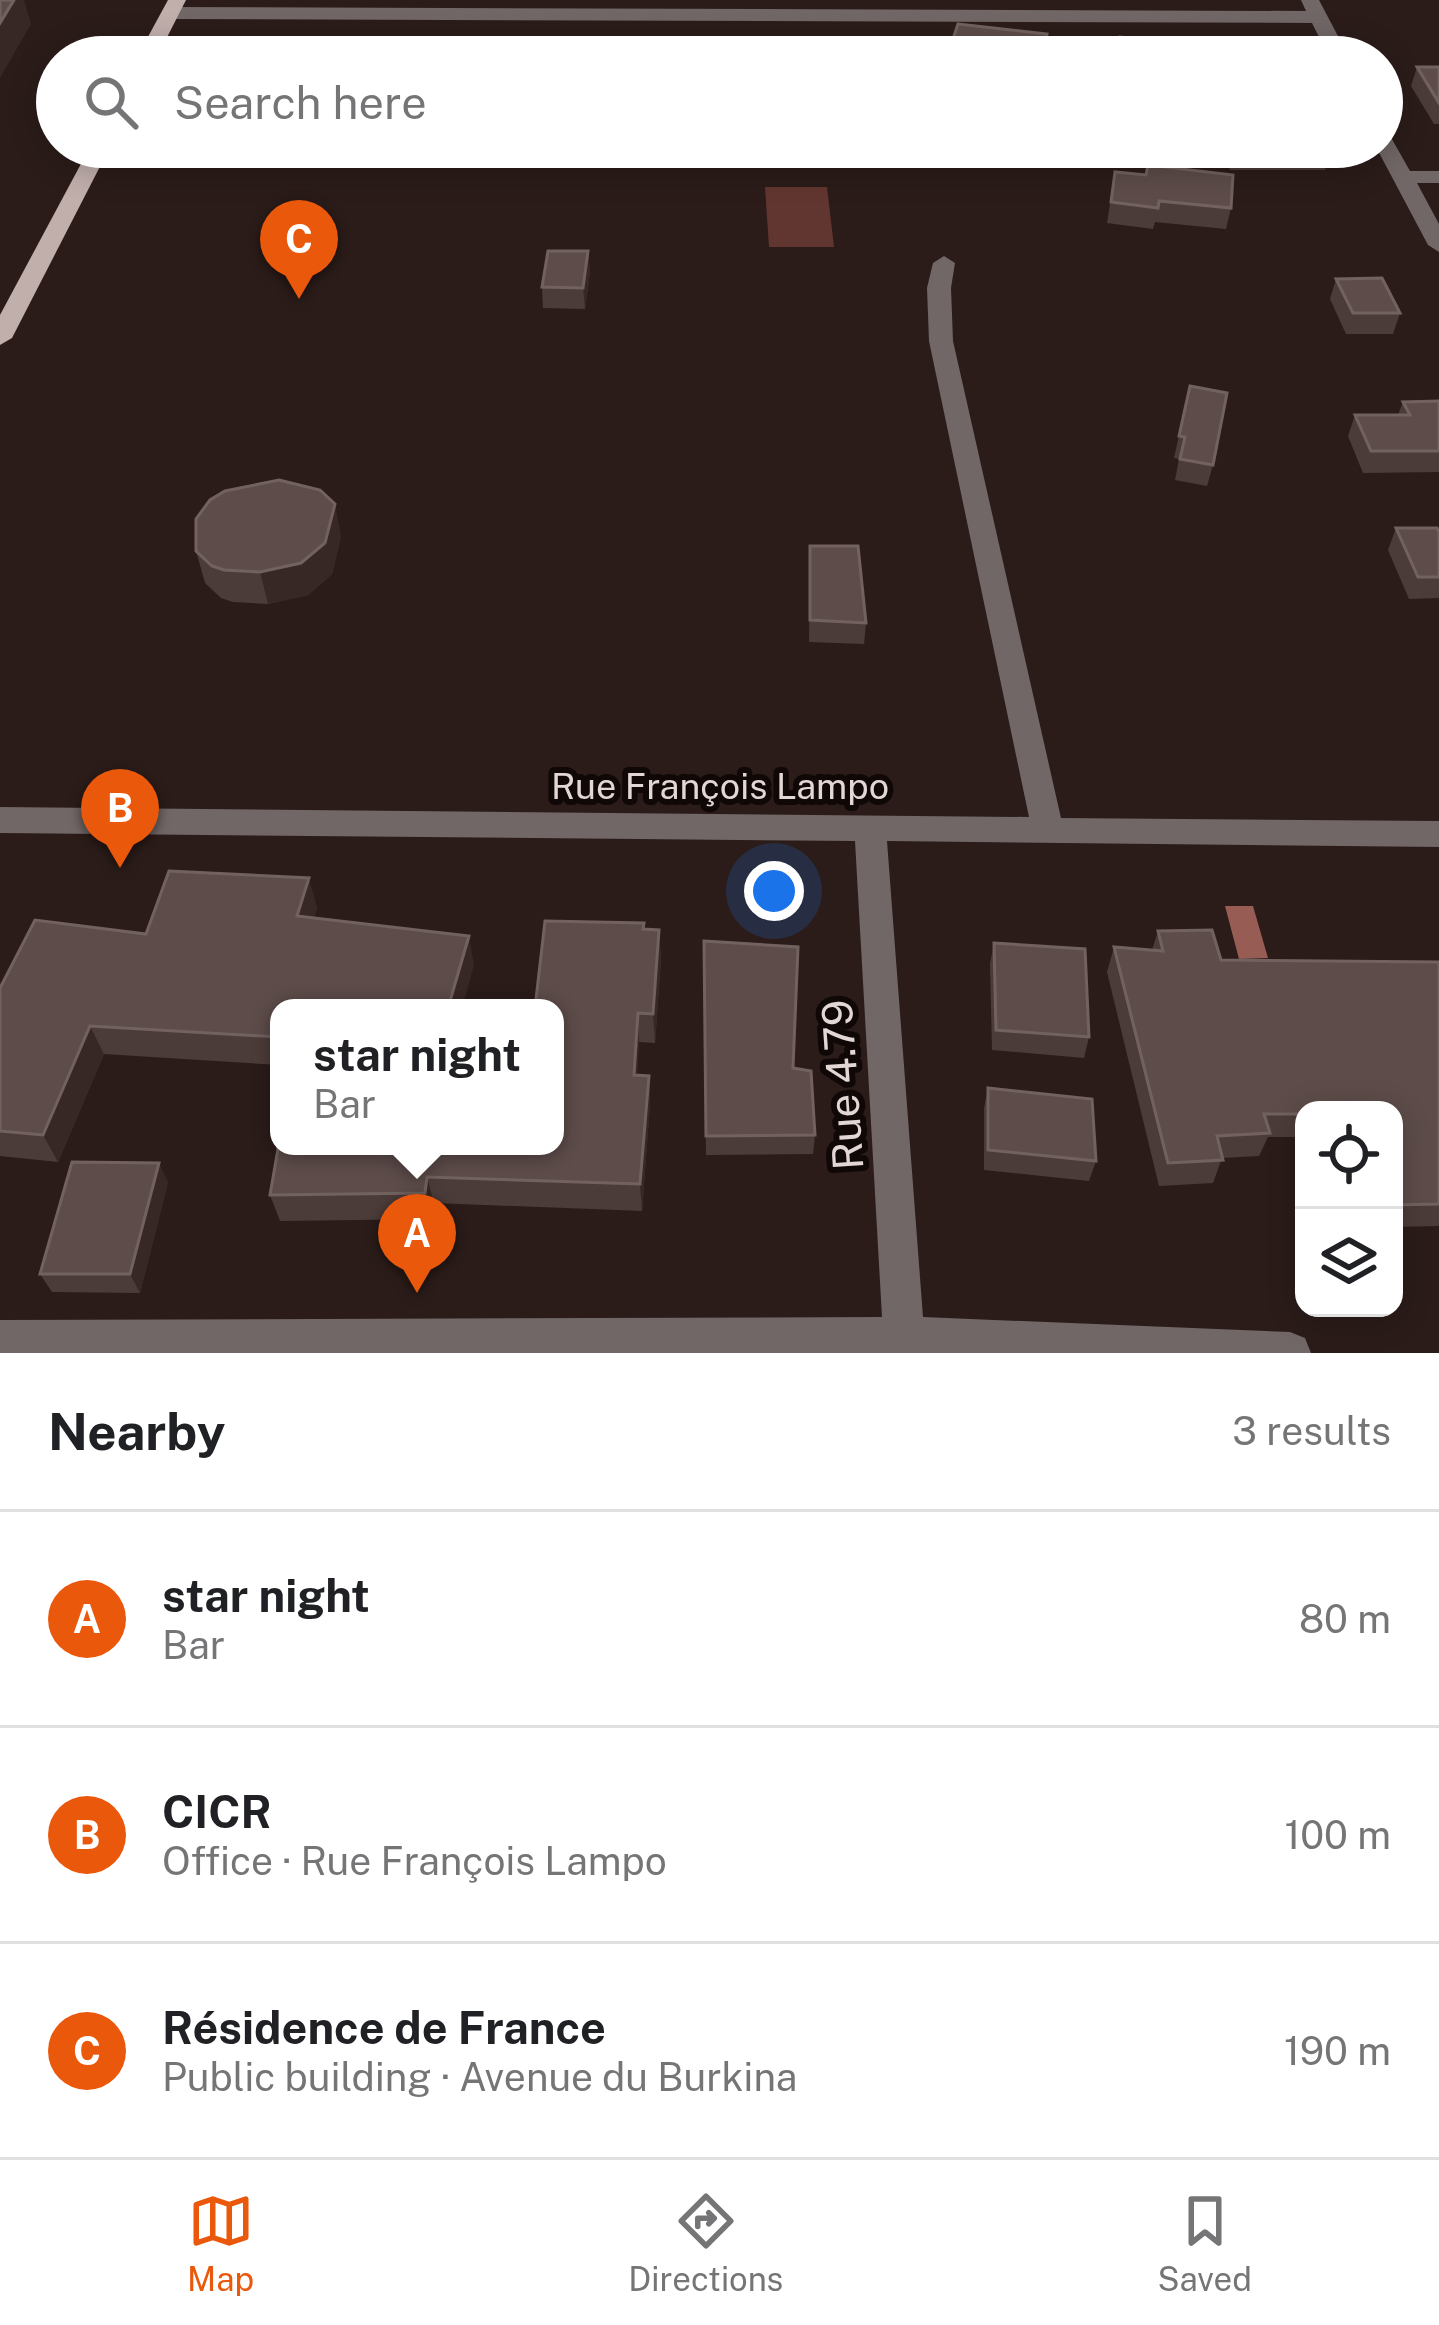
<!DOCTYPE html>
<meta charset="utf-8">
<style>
:root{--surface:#fff;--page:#f6f6f6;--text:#202124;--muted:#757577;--line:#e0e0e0;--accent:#ea580c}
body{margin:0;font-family:"Public Sans",sans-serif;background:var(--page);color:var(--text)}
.controls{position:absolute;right:36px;bottom:36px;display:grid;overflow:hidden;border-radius:24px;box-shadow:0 6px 30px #0003}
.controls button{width:108px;height:108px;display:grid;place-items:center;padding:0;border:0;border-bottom:3px solid var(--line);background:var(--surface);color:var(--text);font:60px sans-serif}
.you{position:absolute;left:774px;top:891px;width:42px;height:42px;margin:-30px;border:9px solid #fff;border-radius:50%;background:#1a73e8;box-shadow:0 0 0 18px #1a73e833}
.badge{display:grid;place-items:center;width:78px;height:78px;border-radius:50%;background:var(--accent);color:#fff;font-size:39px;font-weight:700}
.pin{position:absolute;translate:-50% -99px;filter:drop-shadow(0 3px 6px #0008)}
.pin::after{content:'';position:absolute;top:63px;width:42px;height:36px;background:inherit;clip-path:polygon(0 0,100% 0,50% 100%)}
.popup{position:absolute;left:270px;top:999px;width:294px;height:156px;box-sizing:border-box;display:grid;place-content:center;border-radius:24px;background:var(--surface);filter:drop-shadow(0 3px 9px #0005);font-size:39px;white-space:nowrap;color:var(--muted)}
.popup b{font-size:45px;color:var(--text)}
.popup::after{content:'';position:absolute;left:50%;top:100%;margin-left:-24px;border:24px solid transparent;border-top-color:var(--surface)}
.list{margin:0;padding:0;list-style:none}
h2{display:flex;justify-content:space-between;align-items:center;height:156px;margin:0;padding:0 48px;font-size:51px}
h2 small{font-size:39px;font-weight:400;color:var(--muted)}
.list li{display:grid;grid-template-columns:78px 1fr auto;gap:36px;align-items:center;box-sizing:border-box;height:216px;padding:0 48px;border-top:3px solid var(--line)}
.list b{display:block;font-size:45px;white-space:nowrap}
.list p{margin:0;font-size:39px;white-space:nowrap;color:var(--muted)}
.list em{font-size:39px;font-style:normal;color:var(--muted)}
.icon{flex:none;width:66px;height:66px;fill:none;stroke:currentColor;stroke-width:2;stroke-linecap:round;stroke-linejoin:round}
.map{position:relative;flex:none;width:1439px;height:1353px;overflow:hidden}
.search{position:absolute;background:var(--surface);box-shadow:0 6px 30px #0003;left:36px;right:36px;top:36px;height:132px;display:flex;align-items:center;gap:30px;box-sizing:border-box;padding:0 42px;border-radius:66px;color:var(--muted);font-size:45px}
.sheet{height:804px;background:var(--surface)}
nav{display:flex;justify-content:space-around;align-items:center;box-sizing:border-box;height:168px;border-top:3px solid var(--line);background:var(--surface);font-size:33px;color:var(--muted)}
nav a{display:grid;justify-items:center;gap:6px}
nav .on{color:var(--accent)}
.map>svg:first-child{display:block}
.green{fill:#623630}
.water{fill:#975c53}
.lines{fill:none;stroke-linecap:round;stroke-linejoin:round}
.minor{fill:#706766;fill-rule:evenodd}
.major{fill:#c1afac;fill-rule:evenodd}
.wall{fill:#4c3c39}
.shaded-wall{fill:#382825}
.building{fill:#5d4c4a;stroke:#72625f;stroke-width:3}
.labels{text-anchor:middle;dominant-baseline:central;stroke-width:12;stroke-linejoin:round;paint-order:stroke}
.street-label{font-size:36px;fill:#e3d7d5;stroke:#0f0807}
.near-street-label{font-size:42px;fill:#e3d7d5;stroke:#0f0807}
</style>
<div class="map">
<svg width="1439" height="1353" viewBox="0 0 1439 1353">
<rect width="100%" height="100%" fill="#2b1c19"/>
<!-- green -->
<polygon class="green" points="765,187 827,187 834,247 769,247"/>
<!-- water -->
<polygon class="water" points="1225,906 1253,906 1268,958 1239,959"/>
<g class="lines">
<!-- minor -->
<g class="minor">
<polygon points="1301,0 1319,0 1349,57 1329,57 1312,23 171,19 162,13 171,7 1306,11"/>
<polygon points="1382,132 1389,134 1410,171 1439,171 1439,183 1417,183 1439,224 1439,252 1428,245 1376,147 1382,147"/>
<polygon points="944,256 955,263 951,288 953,341 1061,818 1439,821 1439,847 887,841 923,1317 1290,1332 1305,1338 1311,1353 0,1353 0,1320 882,1317 855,841 0,833 0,807 1029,817 929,341 927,288 933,263"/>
</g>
<!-- major -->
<g class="major">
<polygon points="168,0 186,0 157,57 137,57"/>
<polygon points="90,147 110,147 12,338 0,345 0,315"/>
</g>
</g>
<!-- wall -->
<g class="wall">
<polygon points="1417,67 1439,67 1439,124 1434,124 1411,86"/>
<polygon points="1220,147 1331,147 1325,170 1230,170"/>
<polygon points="1115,172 1231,208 1226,229 1155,222 1153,229 1107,223"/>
<polygon points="588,251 590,272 585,309 543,308 542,287"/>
<polygon points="1336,279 1400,313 1393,334 1346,334 1330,299"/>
<polygon points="1190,386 1213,465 1207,486 1175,480 1179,459 1174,458"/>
<polygon points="1439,401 1439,472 1363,473 1348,436 1355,415 1398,415 1403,402"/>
<polygon points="1396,528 1439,532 1439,598 1409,599 1388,550"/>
<polygon points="341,536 332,574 308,595 268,604 233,602 221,598 205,583 196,551"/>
<polygon points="810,546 866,623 864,644 809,642"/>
<polygon points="317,907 314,918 474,965 279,1008 279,1065 104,1054 58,1162 0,1156 0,988 146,934"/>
<polygon points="644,929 659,930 661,959 655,1043 639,1042 637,1075 649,1076 650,1104 642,1211 434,1203 432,1219 280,1221 270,1195 555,1146"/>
<polygon points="1158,931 1221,960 1439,962 1439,1226 1394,1227 1394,1110 1304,1110 1304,1137 1268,1137 1259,1156 1222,1158 1213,1183 1159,1186 1107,972 1114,947 1152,950"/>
<polygon points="704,941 793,1068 815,1135 813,1154 706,1155"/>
<polygon points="994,943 1089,1037 1084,1058 992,1050 990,964"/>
<polygon points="988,1088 1096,1161 1089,1181 984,1170 984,1108"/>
<polygon points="168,1182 140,1293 52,1292 40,1274"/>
</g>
<!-- shaded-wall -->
<g class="shaded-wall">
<polygon points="14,0 24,0 31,24 0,78 0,23"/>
<polygon points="588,251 590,272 585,309 583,288"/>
<polygon points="335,504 341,536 332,574 308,595 268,604 260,572"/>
<polygon points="309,878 317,907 306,946 297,916"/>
<polygon points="659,930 661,959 655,1043 653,1014"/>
<polygon points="469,936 474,965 462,1008 448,1008"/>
<polygon points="638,1013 639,1042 635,1103 634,1075"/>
<polygon points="90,1026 104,1054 58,1162 43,1135"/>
<polygon points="649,1076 650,1104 642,1211 640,1184"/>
<polygon points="159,1163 168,1182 140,1293 130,1274"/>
<polygon points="427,1177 434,1203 432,1219 425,1193"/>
</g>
<!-- building -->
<g class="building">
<polygon points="0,0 14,0 0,23"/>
<polygon points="958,24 1047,34 1041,57 947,57"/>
<polygon points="1120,37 1278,56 1279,57 1114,57"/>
<polygon points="1417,67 1439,67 1439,103"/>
<polygon points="1148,165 1233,175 1231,208 1159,201 1158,208 1111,202 1115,172 1146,175"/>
<polygon points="548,251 588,251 583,288 542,287"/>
<polygon points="1382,278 1400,313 1353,313 1336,279"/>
<polygon points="1190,386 1227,393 1213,465 1180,459 1185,437 1179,436"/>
<polygon points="1439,401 1439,451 1371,451 1355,415 1410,415 1403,402"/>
<polygon points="279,480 320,490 335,504 325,543 301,563 260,572 224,570 212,566 196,551 196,519 210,500 225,491"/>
<polygon points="1396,528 1437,528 1439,532 1439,577 1418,577"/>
<polygon points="810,546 858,546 866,623 810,620"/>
<polygon points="169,871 309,878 297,916 469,936 448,1008 279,1008 279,1037 90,1026 43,1135 0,1131 0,988 35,920 146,934"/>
<polygon points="545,921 644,923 643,929 659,930 653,1014 638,1013 634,1075 649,1076 640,1184 427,1177 425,1193 270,1195 279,1143 279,1146 555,1146 555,1008 535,1008"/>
<polygon points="1212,930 1221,960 1439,962 1439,1204 1394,1205 1394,1110 1304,1110 1304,1114 1264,1114 1270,1133 1217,1136 1223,1160 1168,1163 1114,947 1163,951 1158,931"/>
<polygon points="704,941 798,947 793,1068 811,1071 815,1135 706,1136"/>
<polygon points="994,943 1085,949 1089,1037 996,1030"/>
<polygon points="988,1088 1092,1099 1096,1161 988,1150"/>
<polygon points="72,1162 159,1163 130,1274 40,1274"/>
</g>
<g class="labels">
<!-- street labels -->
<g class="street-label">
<text x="720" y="786">Rue François Lampo</text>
</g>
<!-- near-street labels -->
<g class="near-street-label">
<text transform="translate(842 1085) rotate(-94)">Rue 4.79</text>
</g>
</g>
</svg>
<div class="controls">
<button><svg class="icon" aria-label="locate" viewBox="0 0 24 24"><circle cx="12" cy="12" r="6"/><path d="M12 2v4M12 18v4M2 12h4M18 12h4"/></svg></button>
<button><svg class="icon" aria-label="layers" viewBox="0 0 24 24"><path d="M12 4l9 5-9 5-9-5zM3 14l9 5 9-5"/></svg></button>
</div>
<div class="you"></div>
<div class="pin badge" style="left:417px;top:1293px">A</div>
<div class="popup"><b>star night</b>Bar</div>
<div class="pin badge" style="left:120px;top:868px">B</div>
<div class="pin badge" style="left:299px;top:299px">C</div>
<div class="search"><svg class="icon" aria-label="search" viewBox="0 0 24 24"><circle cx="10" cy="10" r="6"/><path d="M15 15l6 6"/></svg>Search here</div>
</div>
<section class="sheet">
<h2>Nearby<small>3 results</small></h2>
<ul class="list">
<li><span class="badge">A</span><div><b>star night</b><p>Bar</p></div><em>80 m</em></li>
<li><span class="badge">B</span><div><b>CICR</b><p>Office · Rue François Lampo</p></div><em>100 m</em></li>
<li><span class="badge">C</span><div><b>Résidence de France</b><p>Public building · Avenue du Burkina</p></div><em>190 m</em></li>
</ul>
</section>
<nav>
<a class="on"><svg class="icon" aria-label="map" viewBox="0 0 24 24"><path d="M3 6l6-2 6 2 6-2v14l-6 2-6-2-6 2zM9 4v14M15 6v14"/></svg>Map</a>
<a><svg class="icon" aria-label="directions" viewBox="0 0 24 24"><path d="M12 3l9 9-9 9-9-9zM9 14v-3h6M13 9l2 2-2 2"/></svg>Directions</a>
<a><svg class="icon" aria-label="saved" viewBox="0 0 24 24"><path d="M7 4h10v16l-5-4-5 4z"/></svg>Saved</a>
</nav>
